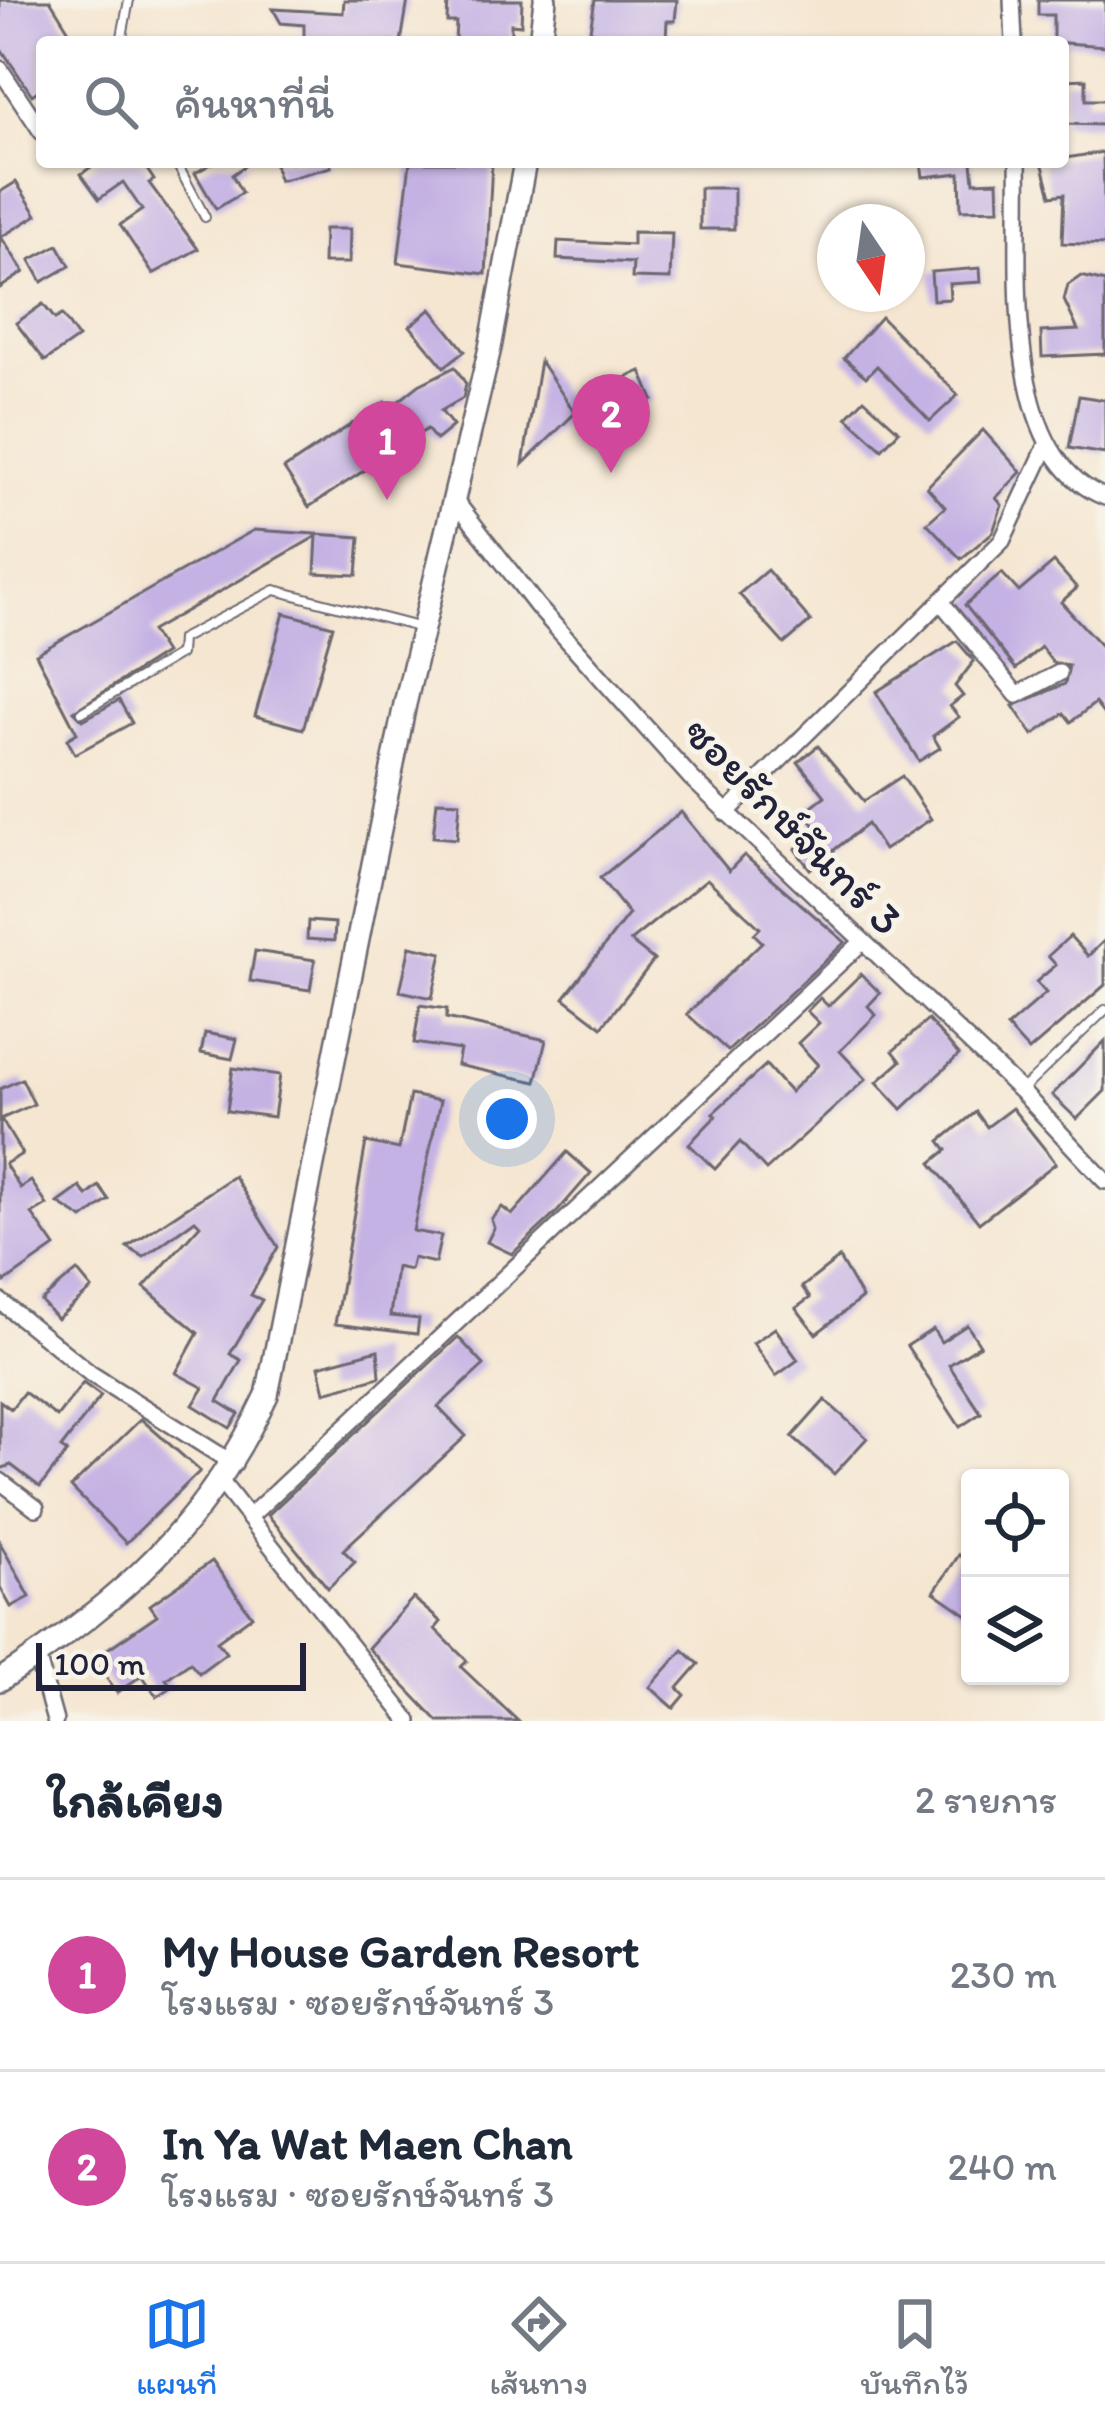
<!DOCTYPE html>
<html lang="th">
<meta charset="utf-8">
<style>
:root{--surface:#fff;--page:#f6f6f7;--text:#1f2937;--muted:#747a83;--line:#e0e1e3;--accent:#1a73e8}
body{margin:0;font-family:Itim,"Playpen Sans Thai",sans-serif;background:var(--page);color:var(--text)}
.controls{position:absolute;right:36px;bottom:36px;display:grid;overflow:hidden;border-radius:12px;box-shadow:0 3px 9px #0004}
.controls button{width:108px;height:108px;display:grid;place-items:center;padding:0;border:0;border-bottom:3px solid var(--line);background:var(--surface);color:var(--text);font:60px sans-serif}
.compass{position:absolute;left:817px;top:204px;width:108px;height:108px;border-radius:50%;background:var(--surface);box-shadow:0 3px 9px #0004;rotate:167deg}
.scale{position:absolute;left:36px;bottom:30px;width:270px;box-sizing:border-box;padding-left:12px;border:6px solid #22223b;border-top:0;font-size:33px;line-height:42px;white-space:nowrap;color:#22223b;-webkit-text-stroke:9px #f7f3e8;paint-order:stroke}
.you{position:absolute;left:507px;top:1119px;width:42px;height:42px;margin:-30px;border:9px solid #fff;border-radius:50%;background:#1a73e8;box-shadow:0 0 0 18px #1a73e833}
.badge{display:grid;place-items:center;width:78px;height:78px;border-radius:50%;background:var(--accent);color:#fff;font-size:39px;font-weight:700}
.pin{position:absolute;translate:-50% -99px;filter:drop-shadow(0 3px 6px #0008)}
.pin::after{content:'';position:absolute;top:63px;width:42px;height:36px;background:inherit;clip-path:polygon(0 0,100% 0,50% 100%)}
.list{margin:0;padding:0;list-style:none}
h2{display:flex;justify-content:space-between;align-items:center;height:156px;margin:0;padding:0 48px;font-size:51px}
h2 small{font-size:39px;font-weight:400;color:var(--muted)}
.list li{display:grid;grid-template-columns:78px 1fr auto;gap:36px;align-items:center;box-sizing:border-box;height:192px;padding:0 48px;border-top:3px solid var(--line)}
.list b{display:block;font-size:45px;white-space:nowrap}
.list p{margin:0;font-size:39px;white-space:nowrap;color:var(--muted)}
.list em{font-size:39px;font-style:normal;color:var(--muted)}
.icon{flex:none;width:66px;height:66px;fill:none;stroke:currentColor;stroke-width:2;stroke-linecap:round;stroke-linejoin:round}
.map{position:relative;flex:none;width:1105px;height:1721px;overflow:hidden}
.search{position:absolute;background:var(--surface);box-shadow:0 3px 9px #0004;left:36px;right:36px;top:36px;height:132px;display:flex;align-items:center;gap:30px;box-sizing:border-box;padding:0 42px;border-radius:12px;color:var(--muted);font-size:45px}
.sheet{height:540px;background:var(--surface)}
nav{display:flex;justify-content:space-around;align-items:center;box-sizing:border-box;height:168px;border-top:3px solid var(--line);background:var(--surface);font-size:33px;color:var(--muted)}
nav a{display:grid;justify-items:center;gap:6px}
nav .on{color:var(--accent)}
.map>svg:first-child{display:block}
.building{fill:#c5b2e4}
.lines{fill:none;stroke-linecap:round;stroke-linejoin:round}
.lane-casing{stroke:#6c6770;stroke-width:12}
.street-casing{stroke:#6c6770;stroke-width:20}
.secondary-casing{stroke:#6c6770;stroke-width:26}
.lane{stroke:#fff;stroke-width:8}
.street{stroke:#fff;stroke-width:15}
.secondary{stroke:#fff;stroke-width:21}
.labels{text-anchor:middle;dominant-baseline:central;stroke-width:10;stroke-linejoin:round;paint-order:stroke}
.street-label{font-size:45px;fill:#22223b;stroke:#f7f3e8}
</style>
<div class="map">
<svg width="1105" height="1721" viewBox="0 0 1105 1721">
<rect width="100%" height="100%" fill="#f7f3e8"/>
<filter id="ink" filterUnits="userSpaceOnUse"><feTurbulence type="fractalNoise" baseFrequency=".00833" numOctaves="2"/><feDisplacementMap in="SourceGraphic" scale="24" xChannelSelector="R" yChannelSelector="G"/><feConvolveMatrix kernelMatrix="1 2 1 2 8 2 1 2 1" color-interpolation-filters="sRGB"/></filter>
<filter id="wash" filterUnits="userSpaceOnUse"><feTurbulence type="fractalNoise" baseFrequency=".004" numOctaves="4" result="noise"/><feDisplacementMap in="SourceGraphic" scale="48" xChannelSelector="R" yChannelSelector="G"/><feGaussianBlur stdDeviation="2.7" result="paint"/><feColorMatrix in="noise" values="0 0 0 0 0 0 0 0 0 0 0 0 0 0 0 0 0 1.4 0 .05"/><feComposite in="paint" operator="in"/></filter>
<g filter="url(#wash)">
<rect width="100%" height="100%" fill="#f5e6d1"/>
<g id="blocks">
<!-- building -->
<g class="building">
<polygon points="0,0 50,0 76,42 42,42 42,88 32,95 0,47"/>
<polygon points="344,0 408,0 401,42 304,42 304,25 281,23 273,9 343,13"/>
<polygon points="448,0 522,0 521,25 511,24 511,42 455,42 456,22 447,22"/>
<polygon points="595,0 677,0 675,21 667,21 666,38 650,42 588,42"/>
<polygon points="1038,0 1105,0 1105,46 1053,42 1053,15 1038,15"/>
<polygon points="1086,79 1086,100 1105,100 1105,125 1063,124 1065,80"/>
<polygon points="1103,152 1105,245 1062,243 1064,194 1051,196 1042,162"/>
<polygon points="98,162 142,162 154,180 149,183 198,249 153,274 120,225 142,210 123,182 99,199 81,174"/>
<polygon points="215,162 250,162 232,175 242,193 216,209 195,173"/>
<polygon points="274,162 330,162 331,167 279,181"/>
<polygon points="410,162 492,162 486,274 398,263"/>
<polygon points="921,162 972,162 974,182 998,181 999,209 961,210 960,173 923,177"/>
<polygon points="16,182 37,215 1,237 24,272 0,288 0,192"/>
<rect x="700" y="188" width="34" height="41"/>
<polygon points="324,229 350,229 349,263 323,263"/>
<polygon points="633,232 672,233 670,279 632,278 633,263 557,259 558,241 633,245"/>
<polygon points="58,245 70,266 42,282 30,260"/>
<polygon points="980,268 981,282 949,284 950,299 933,300 931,272"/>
<polygon points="1081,276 1105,282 1105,354 1042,357 1041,332 1078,330 1064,300 1068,285"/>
<polygon points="43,304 55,319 62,315 78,338 45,361 16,323"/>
<polygon points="431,309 465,351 444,367 410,326"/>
<polygon points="881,317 958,395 930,421 877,366 866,377 844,358"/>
<polygon points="540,361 575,413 523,464"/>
<polygon points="455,367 466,384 463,398 441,411 453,426 436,440 427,429 309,507 284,469 385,402 389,409 419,385"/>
<polygon points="641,371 653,400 633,408 621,380"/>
<polygon points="1079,396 1105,400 1105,454 1069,448"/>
<polygon points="864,399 899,431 882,449 847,417"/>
<polygon points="983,430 1021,472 996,498 1002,505 993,532 961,559 927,523 945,507 927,487"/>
<polygon points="254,530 360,537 357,575 315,573 317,536 151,631 165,653 74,711 83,720 119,700 132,723 75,754 67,739 77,733 36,654"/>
<polygon points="1054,562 1077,588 1061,602 1105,650 1105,716 1095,703 1071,722 1064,713 1033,735 1013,706 1065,684 1069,666 1053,663 1041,647 1016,669 965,605 1002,573 1019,592"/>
<polygon points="767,570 811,621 784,644 739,594"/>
<polygon points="284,613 333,626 303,729 255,716"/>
<polygon points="957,641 974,661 955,686 963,696 950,706 959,717 933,736 940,748 919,761 876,692"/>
<polygon points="818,746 864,801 902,776 931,819 884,850 867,824 810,869 795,849 819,831 804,812 825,796 798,762"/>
<polygon points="437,801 460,802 457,839 433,837"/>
<polygon points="681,812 729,871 744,855 845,942 728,1051 687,1014 762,942 754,934 760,928 707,879 630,941 654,960 602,1027 564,998 629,914 600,878"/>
<polygon points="308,921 335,923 334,941 307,939"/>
<polygon points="1070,936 1088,956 1105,940 1105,985 1029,1051 1007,1027 1046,993 1036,982 1056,965 1048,956"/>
<polygon points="410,946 442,953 432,998 400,991"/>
<polygon points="255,951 315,960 310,990 250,981"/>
<polygon points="861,974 880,993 868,1006 876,1015 840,1051 866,1079 766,1170 740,1142 715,1169 689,1144 716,1116 713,1113 766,1065 790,1092 818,1065 798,1043 819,1023 807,1011 820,998 828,1006"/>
<polygon points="420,1005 447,1009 446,1018 546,1040 536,1082 457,1065 460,1050 414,1043"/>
<polygon points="928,1020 959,1055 902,1109 877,1082 901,1061 893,1051"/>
<polygon points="205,1033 237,1039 232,1059 201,1053"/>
<polygon points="1105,1041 1105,1091 1077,1119 1052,1095"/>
<polygon points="233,1068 280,1075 274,1117 227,1111"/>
<polygon points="22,1079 34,1104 1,1119 22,1154 5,1164 20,1188 31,1181 47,1205 32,1214 55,1247 5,1282 0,1275 0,1089"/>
<polygon points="410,1095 440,1101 413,1231 441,1236 435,1263 413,1258 410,1270 396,1267 390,1316 419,1319 417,1334 335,1324 366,1142 399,1149"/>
<polygon points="1012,1108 1056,1163 979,1223 931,1163 947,1150 940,1141 976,1112 987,1127"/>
<polygon points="567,1152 591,1173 558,1211 512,1254 487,1242 494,1228 491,1219 502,1207 512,1215"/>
<polygon points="234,1176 278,1247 251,1295 262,1300 230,1354 241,1360 218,1401 239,1414 230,1428 193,1405 204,1388 176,1373 198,1333 144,1287 200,1225 195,1220 144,1257 127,1247"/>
<polygon points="99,1186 109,1200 83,1219 58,1203 80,1187 87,1196"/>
<polygon points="839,1258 862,1298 816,1334 796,1308 810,1298 802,1287"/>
<polygon points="77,1271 92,1289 57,1319 41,1301"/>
<polygon points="967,1325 980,1345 949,1365 981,1413 960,1427 907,1346 933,1329 941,1342"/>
<polygon points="775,1328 798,1360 776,1376 753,1343"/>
<polygon points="458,1337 484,1365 438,1407 466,1436 343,1550 355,1562 328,1588 268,1515"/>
<polygon points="378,1350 380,1377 325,1392 319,1366"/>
<polygon points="83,1383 101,1396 61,1448 67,1452 40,1487 11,1465 0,1469 0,1401 11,1409 24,1392 57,1417"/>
<polygon points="825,1400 867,1438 834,1474 792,1437"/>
<polygon points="141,1419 200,1471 126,1543 71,1487"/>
<polygon points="0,1543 30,1597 11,1607 0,1587"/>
<polygon points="959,1555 970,1563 970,1617 934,1592"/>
<polygon points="212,1561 252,1616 217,1641 226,1653 199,1673 190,1662 166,1679 172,1687 157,1697 142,1675 117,1693 93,1659 157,1615 150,1605"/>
<polygon points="413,1598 441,1622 435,1629 467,1661 461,1667 518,1721 438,1721 368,1648"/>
<polygon points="683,1650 699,1664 678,1688 685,1695 674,1708 650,1687"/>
</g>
</g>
</g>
<g filter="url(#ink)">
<use href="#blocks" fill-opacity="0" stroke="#6c6770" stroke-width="3"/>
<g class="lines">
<defs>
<g id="lane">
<polyline points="121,42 129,0"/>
<polyline points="176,162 205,217"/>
<polyline points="82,712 180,654 181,639 275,590 418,627"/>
<polyline points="1022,1090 1105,1010"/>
</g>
<g id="street">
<polyline points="1012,0 1014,42"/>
<polyline points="0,69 42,132"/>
<path d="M1018,162C1021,257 998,456 1105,497"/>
<polyline points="454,499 537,606 691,778 1021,1091 1105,1181"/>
<polyline points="942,603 1017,695 1059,673"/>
<polyline points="726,813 1002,541 1047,445"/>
<polyline points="0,1301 91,1374 234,1464"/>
<polyline points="0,1481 36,1508"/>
<polyline points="221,1482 409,1721"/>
<polyline points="249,1517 860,944"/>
<polyline points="37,1656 55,1721"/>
</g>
<g id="secondary">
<polyline points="540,42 545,0"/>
<path d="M0,1680C121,1601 205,1527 267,1395L405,704L490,348L525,162"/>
</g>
</defs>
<!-- lane casing -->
<use href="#lane" class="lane-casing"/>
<!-- street casing -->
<use href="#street" class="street-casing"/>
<!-- secondary casing -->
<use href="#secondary" class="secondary-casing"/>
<!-- lane -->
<use href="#lane" class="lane"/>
<!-- street -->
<use href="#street" class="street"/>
<!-- secondary -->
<use href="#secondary" class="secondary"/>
</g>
</g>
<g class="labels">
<!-- street labels -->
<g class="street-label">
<text transform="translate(794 825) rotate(45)">ซอยรักษ์จันทร์ 3</text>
</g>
</g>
</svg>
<div class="controls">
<button><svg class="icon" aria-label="locate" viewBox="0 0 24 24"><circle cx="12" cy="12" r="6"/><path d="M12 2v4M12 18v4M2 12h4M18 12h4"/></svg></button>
<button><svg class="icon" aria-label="layers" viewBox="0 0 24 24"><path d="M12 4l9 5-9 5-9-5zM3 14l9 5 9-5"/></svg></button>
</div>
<svg class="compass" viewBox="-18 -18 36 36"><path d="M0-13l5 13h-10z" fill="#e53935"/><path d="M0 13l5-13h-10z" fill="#747a83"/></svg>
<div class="scale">100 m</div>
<div class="you"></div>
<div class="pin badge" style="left:387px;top:500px;background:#d1479c">1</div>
<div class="pin badge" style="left:611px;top:473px;background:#d1479c">2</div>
<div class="search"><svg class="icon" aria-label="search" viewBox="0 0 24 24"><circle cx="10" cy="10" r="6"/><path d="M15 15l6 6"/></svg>ค้นหาที่นี่</div>
</div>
<section class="sheet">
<h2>ใกล้เคียง<small>2 รายการ</small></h2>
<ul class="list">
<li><span class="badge" style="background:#d1479c">1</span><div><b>My House Garden Resort</b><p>โรงแรม · ซอยรักษ์จันทร์ 3</p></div><em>230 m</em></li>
<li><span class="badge" style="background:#d1479c">2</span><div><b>In Ya Wat Maen Chan</b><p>โรงแรม · ซอยรักษ์จันทร์ 3</p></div><em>240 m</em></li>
</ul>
</section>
<nav>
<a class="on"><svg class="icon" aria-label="map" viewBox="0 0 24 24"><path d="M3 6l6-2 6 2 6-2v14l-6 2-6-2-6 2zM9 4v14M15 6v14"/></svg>แผนที่</a>
<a><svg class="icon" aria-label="directions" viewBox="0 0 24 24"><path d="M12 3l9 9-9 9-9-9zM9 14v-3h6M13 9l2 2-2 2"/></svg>เส้นทาง</a>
<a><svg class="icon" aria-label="saved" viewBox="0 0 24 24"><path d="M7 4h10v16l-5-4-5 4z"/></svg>บันทึกไว้</a>
</nav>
